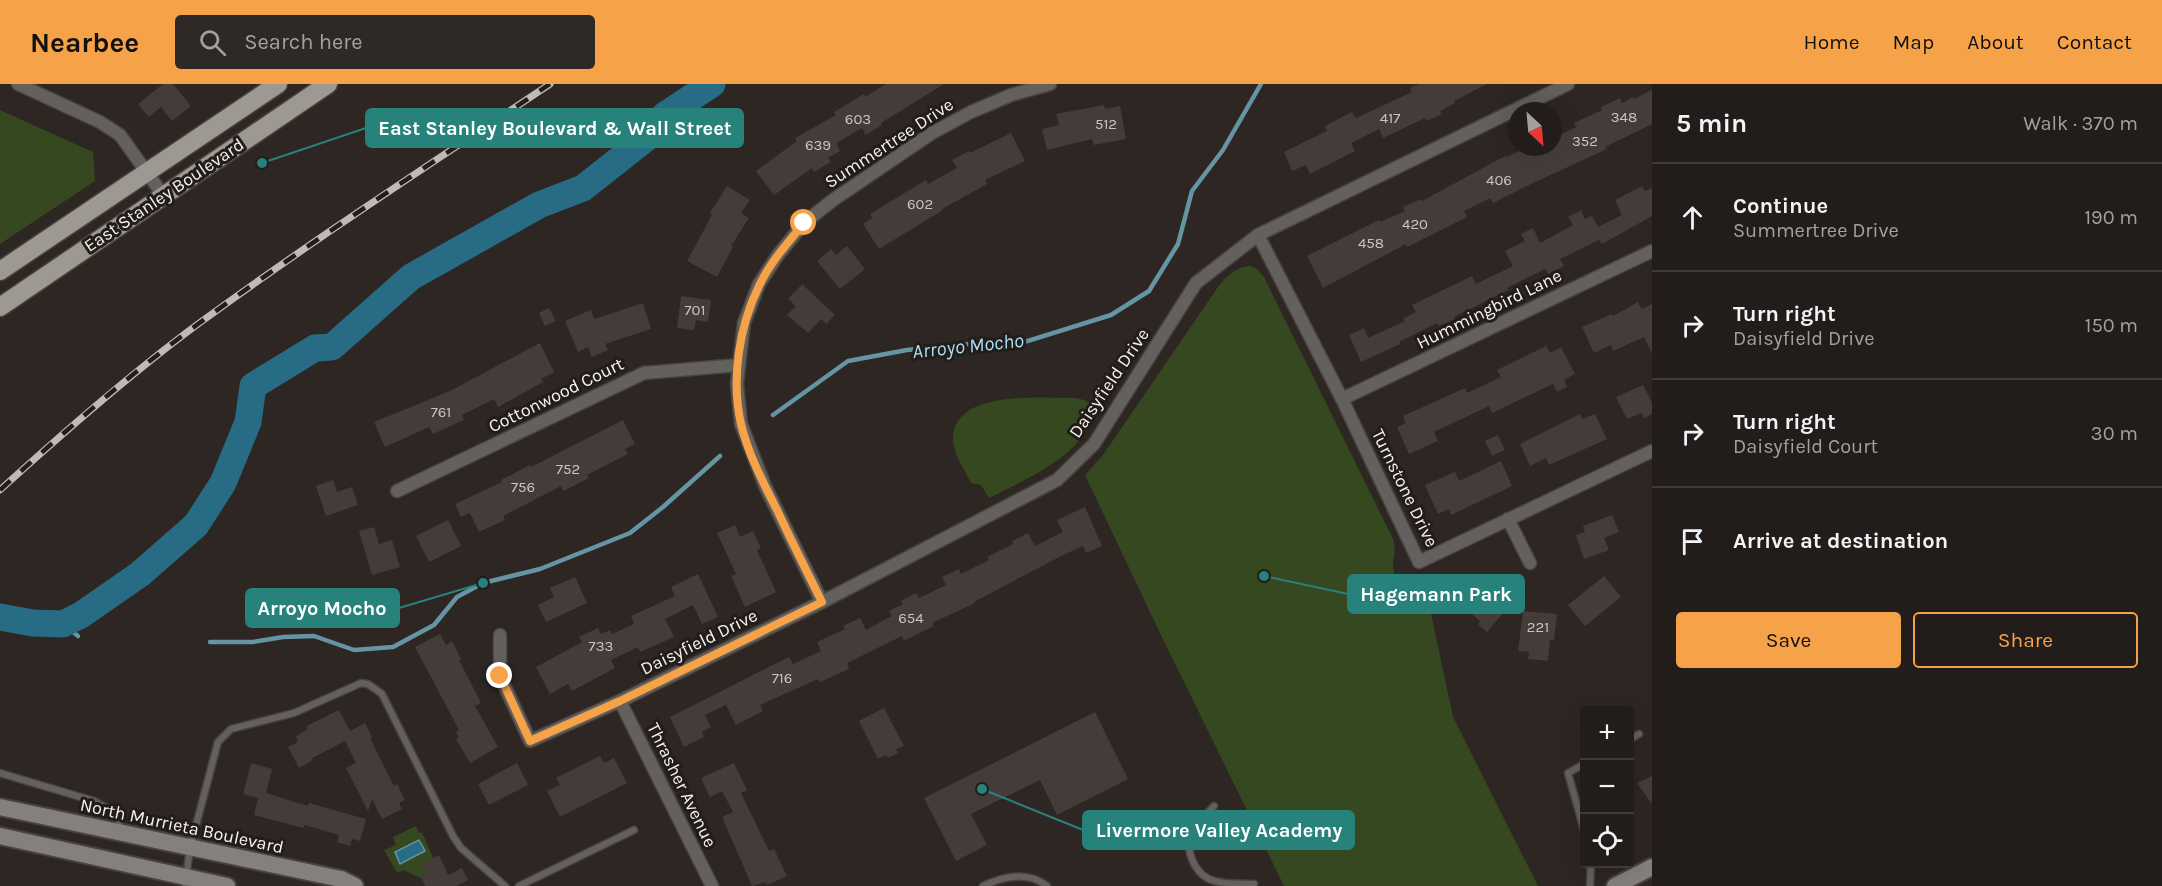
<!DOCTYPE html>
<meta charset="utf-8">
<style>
:root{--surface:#221c1a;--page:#2e2927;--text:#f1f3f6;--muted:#a2a1a2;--line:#3f3a39;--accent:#f6a248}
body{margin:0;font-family:Karla,sans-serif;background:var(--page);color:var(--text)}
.controls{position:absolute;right:18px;bottom:18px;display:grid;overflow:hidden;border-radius:6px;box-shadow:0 6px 24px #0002}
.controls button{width:54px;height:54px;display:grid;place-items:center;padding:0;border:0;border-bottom:2px solid var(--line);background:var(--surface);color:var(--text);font:30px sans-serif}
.compass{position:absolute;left:1508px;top:18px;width:54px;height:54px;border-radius:50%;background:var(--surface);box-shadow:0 6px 24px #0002;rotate:154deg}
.stop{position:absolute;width:18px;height:18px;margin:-14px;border:4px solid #f6a248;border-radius:50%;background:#fff}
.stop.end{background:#f6a248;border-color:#fff;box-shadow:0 2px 6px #0008}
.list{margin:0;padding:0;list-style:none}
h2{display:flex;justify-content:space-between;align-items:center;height:78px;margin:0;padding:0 24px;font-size:26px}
h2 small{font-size:20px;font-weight:400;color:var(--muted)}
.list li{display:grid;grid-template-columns:39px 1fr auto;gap:18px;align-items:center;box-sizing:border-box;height:108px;padding:0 24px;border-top:2px solid var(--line)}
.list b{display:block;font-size:22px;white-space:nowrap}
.list p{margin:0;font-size:20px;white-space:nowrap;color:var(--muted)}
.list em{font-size:20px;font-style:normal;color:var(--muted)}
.actions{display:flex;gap:12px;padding:18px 24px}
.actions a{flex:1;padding:14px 0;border:2px solid var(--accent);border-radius:6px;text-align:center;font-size:21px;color:var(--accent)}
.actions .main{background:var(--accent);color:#111}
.icon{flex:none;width:33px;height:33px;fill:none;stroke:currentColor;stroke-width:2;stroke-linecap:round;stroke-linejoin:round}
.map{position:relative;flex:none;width:1652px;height:802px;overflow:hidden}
header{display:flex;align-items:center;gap:36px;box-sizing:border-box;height:84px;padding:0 30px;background:var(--accent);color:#111}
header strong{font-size:28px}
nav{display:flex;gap:33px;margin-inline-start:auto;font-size:21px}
.search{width:420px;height:54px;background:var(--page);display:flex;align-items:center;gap:15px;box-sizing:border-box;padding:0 21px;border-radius:6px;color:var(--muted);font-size:22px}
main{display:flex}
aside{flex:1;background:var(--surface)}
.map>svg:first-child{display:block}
.green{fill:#354820}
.water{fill:#276c84;stroke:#6594a4;stroke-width:1.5}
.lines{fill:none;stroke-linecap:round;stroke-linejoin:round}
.stream{stroke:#6594a4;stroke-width:4.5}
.river{stroke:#276c84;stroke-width:27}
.building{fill:#443c38}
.lane-casing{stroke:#49433f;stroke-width:9}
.street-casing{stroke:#49433f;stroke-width:15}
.secondary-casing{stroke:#49433f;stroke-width:20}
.primary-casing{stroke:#49433f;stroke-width:21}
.lane{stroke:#63605e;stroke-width:6}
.street{stroke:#63605e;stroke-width:12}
.secondary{stroke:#84807c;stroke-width:16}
.primary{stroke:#9e9893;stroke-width:18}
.rail-casing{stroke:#bfbab7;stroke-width:7}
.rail{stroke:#231d19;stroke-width:4.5;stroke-dasharray:14;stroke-linecap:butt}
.route{stroke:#f6a248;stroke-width:8}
.labels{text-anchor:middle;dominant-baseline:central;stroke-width:6;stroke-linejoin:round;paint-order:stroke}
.number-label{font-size:15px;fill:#cac4c2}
.street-label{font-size:18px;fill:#f7f2f0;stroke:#231d19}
.water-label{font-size:20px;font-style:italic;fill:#a8dff6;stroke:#231d19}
.leader{fill:none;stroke:#26827b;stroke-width:2}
.callout-dot{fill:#26827b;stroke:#231d19;stroke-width:2}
.callout{fill:#26827b;stroke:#26827b;stroke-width:2}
.callout-label{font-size:20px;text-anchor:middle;font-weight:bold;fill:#fff}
</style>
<header>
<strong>Nearbee</strong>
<div class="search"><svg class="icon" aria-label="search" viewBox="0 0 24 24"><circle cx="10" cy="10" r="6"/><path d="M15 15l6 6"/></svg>Search here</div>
<nav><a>Home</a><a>Map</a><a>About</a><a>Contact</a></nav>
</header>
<main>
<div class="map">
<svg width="1652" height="802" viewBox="0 0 1652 802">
<rect width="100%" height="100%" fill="#2d2622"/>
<!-- green -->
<g class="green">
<polygon points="0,26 93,68 95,97 0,160"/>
<path d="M1250,182L1257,185L1264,193L1393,455C1396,464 1394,470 1393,479C1392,498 1409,508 1426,506L1453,633L1538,802H1284L1159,547L1085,391L1103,371L1218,203C1227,192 1235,183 1250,182Z"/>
<path d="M1075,314L1084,316L1101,324C1094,335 1087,346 1080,356C1057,383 1020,398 989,414L981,401L971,399C965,386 953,370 953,356C952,305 1042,314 1075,314Z"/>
<polygon points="416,742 419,749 422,748 433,774 422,780 427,790 420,794 404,786 397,789 384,766 396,761 393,753"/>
</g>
<!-- water -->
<polygon class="water" points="419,756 425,767 400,780 395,768"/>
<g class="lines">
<!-- stream -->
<g class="stream">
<polyline points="773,331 848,277 907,266 970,260 1015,261 1111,231 1149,207 1178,160 1192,107 1223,66 1261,0"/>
<polyline points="63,540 78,552"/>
<polyline points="210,558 253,558 283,553 314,552 354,566 393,563 434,541 457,513 483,499 540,485 630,449 663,423 720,372"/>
</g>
<!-- river -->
<polyline class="river" points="0,533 33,539 63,540 81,531 140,490 196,441 223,399 248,338 253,302 315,264 332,263 411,193 539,121 583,104 649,52 665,31 712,0"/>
</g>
<!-- building -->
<g class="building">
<polygon points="163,0 173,0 191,22 172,37 161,23 149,33 138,20"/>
<polygon points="886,0 944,0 881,39 882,41 866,51 862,44 836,59 840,67 828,74 831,78 814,88 812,84 774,111 756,87 797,57 795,54 836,31 834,28 864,10 865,13"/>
<polygon points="1419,0 1487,0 1454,17 1455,19 1440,27 1442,30 1427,37 1425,34 1383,54 1379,45 1351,59 1355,67 1310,90 1306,81 1292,87 1284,68 1327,47 1325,42 1352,28 1356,34 1412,8 1410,4"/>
<polygon points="1652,6 1652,40 1605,63 1607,65 1533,99 1493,119 1490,114 1464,127 1467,133 1407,163 1406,160 1323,204 1307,172 1379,136 1380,138 1405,127 1403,123 1421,115 1422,117 1505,72 1506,73 1528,63 1553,63 1553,54 1576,43 1574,39 1602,26 1601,23 1620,14 1622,19 1633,13 1634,15"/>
<polygon points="1104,21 1105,25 1120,22 1126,55 1094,61 1092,55 1047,66 1042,45 1059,41 1056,30"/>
<polygon points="1011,49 1025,77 985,96 987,100 942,125 943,126 879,165 863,140 872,134 870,130 926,96 928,100 957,84 952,76 969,67 970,69"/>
<polygon points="727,102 750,116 741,129 749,134 731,162 733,163 717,193 687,177 712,131 710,129"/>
<polygon points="1642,102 1645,107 1652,104 1652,132 1602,160 1599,156 1560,175 1564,182 1548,190 1545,185 1507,204 1508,206 1454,233 1455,235 1439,242 1437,239 1399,258 1400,260 1361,278 1349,251 1364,244 1368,254 1405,237 1403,235 1416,228 1412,221 1441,207 1472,192 1476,200 1513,182 1505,167 1525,157 1521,150 1533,144 1540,159 1573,141 1568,133 1581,126 1585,135 1592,132 1598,143 1622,131 1615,116"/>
<polygon points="847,162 865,185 840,205 817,177 831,165 836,171"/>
<polygon points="802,200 835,231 826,240 821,235 808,249 787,231 796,222 788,215"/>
<polygon points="681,212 711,216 708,238 696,236 694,246 677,244"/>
<polygon points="1638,218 1642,225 1652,220 1652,269 1644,253 1613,267 1611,261 1594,269 1582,243 1612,230 1613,232"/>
<polygon points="643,219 651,245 605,260 608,266 592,273 588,263 578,268 565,237 591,226 594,235"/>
<polygon points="549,224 556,237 545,242 539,229"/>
<polygon points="540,259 554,288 541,295 543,298 498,323 494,315 462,331 464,336 433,350 429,343 385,363 374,338 450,307"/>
<polygon points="1546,262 1550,269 1561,263 1575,290 1564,296 1567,303 1557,308 1553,300 1492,329 1489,322 1434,348 1438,357 1409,370 1397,343 1406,339 1403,332 1465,304 1467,309 1501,293 1497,286"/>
<polygon points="1643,301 1652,319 1652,330 1644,334 1641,329 1627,335 1616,313"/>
<polygon points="1580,330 1582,335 1595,330 1607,355 1549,381 1546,374 1530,382 1520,360"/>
<polygon points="623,336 635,360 625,365 628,370 587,391 589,394 563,407 561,402 503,432 505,436 479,448 470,429 461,433 455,420 502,398 501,396 530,381 531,383"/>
<polygon points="1498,351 1505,366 1492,372 1485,357"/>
<polygon points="1501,377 1512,402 1451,431 1449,425 1438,430 1425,401 1455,388 1459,397"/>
<polygon points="333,396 337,408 352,403 358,421 326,432 316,402"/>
<polygon points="1085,423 1102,462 1086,469 1083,462 1063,471 974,518 975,519 932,539 934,542 904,557 902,552 847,579 849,585 820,598 818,595 760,621 763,627 736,641 726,621 705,631 711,643 702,648 704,653 684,663 670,633 789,573 793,580 821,567 817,558 845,545 843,542 860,534 866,546 892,532 889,527 903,520 901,517 916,509 919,514 946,501 942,493 959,485 961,490 989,476 987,473 1013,460 1012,457 1028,449 1035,462 1063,448 1057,436"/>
<polygon points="1612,431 1619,448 1604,454 1609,466 1584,475 1576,451 1585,448 1583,442"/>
<polygon points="448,436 461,462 429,478 416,452"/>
<polygon points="735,441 740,453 753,447 761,464 757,466 776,508 745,523 731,492 736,490 717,449"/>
<polygon points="374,443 379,460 392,456 400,483 372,491 359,447"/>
<polygon points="698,490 718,533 702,540 693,521 665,535 674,553 640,568 638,563 611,576 615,584 572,607 568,600 550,610 536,583 582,558 579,553 598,544 601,550 610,546 612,550 634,540 631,532 675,512 671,503"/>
<polygon points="1604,492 1621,513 1585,542 1568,521"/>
<polygon points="575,493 587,519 546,538 538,521 554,513 550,504"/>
<polygon points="1473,494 1508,523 1487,548 1478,540 1480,537 1455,516"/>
<polygon points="1523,527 1557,530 1554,556 1550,556 1548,577 1528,575 1529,568 1518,567"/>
<polygon points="440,550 446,561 452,557 461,575 459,576 481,619 475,622 498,663 470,679 456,655 459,653 456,648 459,646 415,563"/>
<polygon points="884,624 904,662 896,665 898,669 888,674 886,671 878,675 859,637"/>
<polygon points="339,626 350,647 365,639 372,653 370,654 394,702 397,700 405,716 399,719 402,725 382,735 372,715 368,727 346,684 356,679 345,657 312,674 313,676 299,684 288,663 298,658 296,652 308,645 307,642"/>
<polygon points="1095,628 1128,695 1057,731 1040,696 971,730 987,761 956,777 924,714"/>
<polygon points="600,672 604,679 614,674 627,699 560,733 547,707 560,701 556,694"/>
<polygon points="251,679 272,685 266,709 308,722 309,719 366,735 360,757 352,755 350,762 337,758 339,751 305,741 303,744 254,731 258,714 243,710"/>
<polygon points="517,679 528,701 489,721 478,700"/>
<polygon points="734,679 747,706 741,709 769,767 774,765 787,792 767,801 766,798 752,802 722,733 733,728 722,707 710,713 701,694"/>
<polygon points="1652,692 1652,720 1637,699"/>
<polygon points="439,771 448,791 462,784 468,796 456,802 425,802 421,793 427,790 422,780"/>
</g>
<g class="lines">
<defs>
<g id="lane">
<polyline points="1630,655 1639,650"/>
<polyline points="1584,680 1568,689 1584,746"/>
<polyline points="0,689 94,717 108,725 120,728 118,748"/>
<path d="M1214,722C1207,730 1195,741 1191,752C1185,770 1197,793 1215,797C1227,801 1242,799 1254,800"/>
<polyline points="185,802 190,764 218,658 231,645 294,629 361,599 368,600 382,610 453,752 461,764 505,802"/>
<polyline points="519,802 634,746"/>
<path d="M983,802C1004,792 1028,787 1047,802"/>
<polyline points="1590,802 1591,780"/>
</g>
<g id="street">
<polyline points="18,0 100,38 120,51 163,111"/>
<polyline points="1258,151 1342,315 1419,478 1652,367"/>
<polyline points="1342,315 1652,167"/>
<polyline points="397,407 644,289 739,281"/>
<polyline points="1508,435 1530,479"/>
<polyline points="822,518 765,402 741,340 737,300 739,281 744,239 759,200 778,171 804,139 833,116 932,49 971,28 1011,11 1050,0"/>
<polyline points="500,551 500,592 530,657 620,617 822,518 1057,396 1094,360 1196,199 1258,151 1568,0"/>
<polyline points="620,617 712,802"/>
</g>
<g id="secondary">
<polyline points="0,723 341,795 355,802"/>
<polyline points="0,752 227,802"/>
<polyline points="1615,802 1652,783"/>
</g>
<g id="primary">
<polyline points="0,187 278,0"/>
<polyline points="0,223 328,0"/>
</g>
</defs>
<!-- lane casing -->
<use href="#lane" class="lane-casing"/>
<!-- street casing -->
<use href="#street" class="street-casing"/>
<!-- secondary casing -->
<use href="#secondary" class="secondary-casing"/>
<!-- primary casing -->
<use href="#primary" class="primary-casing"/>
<!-- lane -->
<use href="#lane" class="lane"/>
<!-- street -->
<use href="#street" class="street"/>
<!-- secondary -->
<use href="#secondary" class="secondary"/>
<!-- primary -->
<use href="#primary" class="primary"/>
<defs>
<path id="rail" d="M0,406C64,348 129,291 198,240C313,156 432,79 550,0"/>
</defs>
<!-- rail casing -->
<use href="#rail" class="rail-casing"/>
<!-- rail -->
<use href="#rail" class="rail"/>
</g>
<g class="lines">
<!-- route -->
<path class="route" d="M500,592L530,657L620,617L822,518C807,488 792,458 778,428C764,400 748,370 741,340C731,295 739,243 759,202C770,178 788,159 804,139"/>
</g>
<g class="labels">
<!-- number labels -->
<g class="number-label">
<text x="1624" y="33">348</text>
<text x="1390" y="34">417</text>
<text x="858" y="35">603</text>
<text x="1106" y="40">512</text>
<text x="1585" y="57">352</text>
<text x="818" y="61">639</text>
<text x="1499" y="96">406</text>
<text x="920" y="120">602</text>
<text x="1415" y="140">420</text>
<text x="1371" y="159">458</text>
<text x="695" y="226">701</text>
<text x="441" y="328">761</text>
<text x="568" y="385">752</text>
<text x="523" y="403">756</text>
<text x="911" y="534">654</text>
<text x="1538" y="543">221</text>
<text x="601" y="562">733</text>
<text x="782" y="594">716</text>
</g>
<!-- street labels -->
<g class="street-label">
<text transform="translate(889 59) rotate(-33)">Summertree Drive</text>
<text transform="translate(164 111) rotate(-34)">East Stanley Boulevard</text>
<text transform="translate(1489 225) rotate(-26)">Hummingbird Lane</text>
<text transform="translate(1109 299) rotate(-56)">Daisyfield Drive</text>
<text transform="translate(556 311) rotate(-26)">Cottonwood Court</text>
<text transform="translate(1405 404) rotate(64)">Turnstone Drive</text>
<text transform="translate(699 558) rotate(-26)">Daisyfield Drive</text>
<text transform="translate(682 701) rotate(64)">Thrasher Avenue</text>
<text transform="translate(182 742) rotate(12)">North Murrieta Boulevard</text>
</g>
<!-- water labels -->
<g class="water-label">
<text transform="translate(968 262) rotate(-6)">Arroyo Mocho</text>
</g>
</g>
<!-- callouts -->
<path class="leader" d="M262 79L366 44M1264 492L1348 510M483 499L399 524M982 705L1083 746"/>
<g class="callout-dot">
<circle cx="262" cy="79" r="6"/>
<circle cx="1264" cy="492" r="6"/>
<circle cx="483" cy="499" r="6"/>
<circle cx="982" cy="705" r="6"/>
</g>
<g class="callout">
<rect x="366" y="25" width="377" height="38" rx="6"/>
<rect x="1348" y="491" width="176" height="38" rx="6"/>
<rect x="246" y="505" width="153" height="38" rx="6"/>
<rect x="1083" y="727" width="271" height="38" rx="6"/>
</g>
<g class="callout-label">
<text x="555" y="51">East Stanley Boulevard &amp; Wall Street</text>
<text x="1436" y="517">Hagemann Park</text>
<text x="322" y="531">Arroyo Mocho</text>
<text x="1219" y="753">Livermore Valley Academy</text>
</g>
</svg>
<div class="controls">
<button>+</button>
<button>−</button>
<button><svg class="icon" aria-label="locate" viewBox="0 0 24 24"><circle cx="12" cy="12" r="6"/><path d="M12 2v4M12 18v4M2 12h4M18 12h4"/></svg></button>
</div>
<svg class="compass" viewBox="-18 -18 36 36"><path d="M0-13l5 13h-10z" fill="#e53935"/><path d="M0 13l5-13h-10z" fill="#a2a1a2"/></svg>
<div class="stop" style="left:804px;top:139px"></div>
<div class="stop end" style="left:500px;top:592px"></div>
</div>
<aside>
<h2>5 min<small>Walk · 370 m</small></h2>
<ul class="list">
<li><svg class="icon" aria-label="ahead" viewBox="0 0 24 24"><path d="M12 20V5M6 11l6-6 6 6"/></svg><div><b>Continue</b><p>Summertree Drive</p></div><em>190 m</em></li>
<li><svg class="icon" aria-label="right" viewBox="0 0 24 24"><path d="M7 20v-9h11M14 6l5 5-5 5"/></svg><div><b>Turn right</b><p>Daisyfield Drive</p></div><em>150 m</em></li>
<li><svg class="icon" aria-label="right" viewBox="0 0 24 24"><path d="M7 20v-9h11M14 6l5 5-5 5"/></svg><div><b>Turn right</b><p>Daisyfield Court</p></div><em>30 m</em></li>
<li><svg class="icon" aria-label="arrive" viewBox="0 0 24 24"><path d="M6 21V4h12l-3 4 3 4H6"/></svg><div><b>Arrive at destination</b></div></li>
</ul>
<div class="actions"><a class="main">Save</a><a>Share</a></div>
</aside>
</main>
